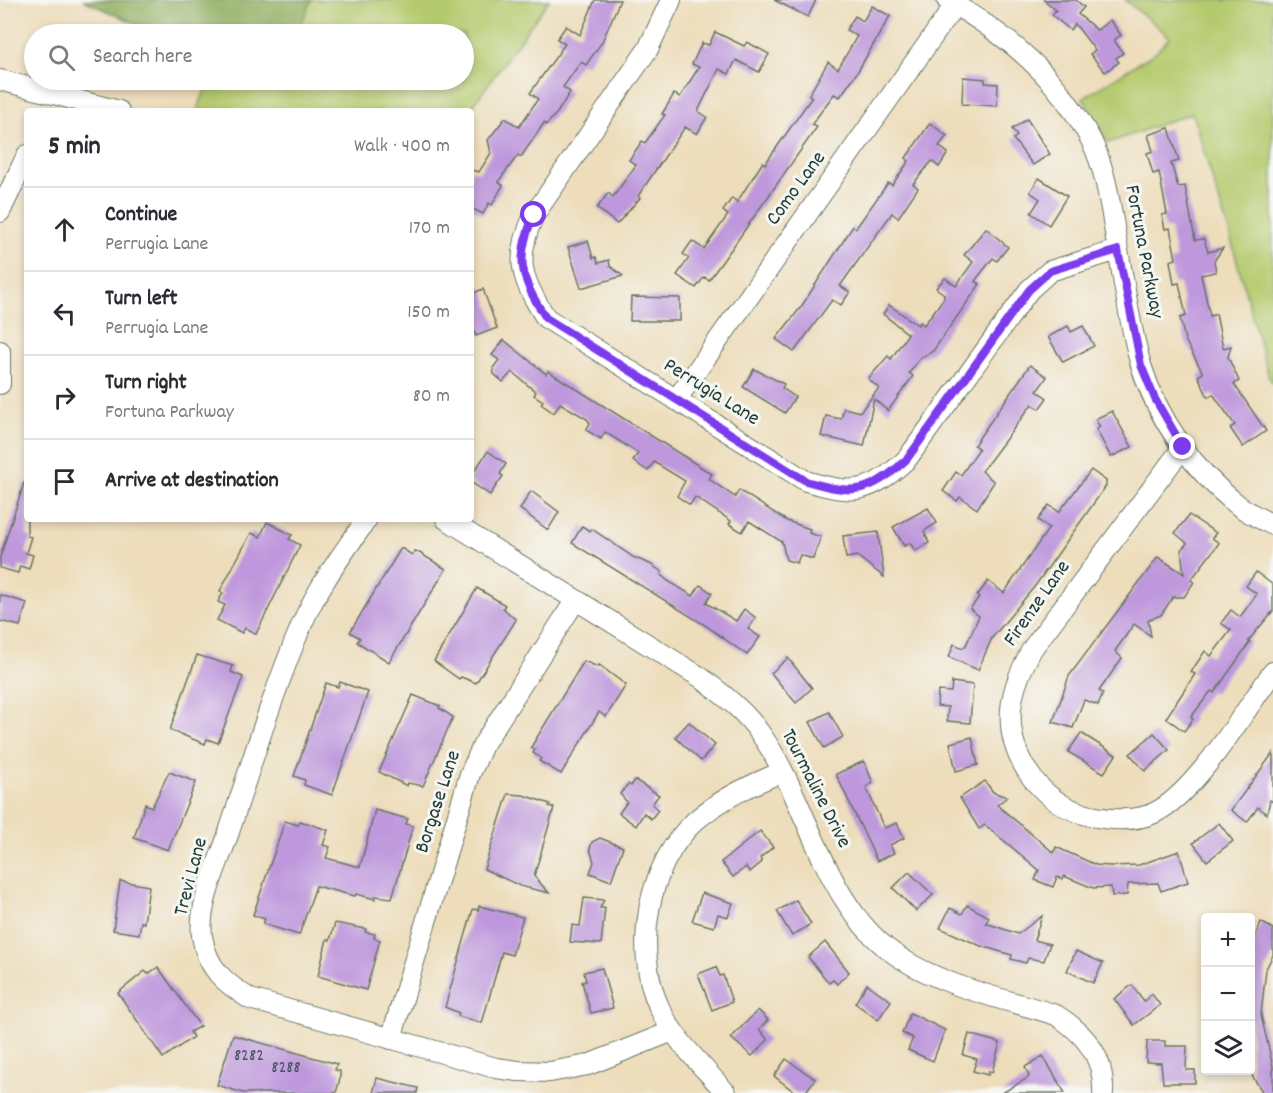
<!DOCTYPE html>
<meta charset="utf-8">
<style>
:root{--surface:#fff;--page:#f2f2f3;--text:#2b2b33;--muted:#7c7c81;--line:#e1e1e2}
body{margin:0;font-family:Dekko,sans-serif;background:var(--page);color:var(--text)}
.controls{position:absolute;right:18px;bottom:18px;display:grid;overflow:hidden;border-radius:6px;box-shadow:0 3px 9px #0003}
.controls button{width:54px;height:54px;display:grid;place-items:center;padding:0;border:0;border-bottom:2px solid var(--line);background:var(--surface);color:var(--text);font:30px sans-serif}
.stop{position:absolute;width:18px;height:18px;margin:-14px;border:4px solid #7c3aed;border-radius:50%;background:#fff}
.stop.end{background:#7c3aed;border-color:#fff;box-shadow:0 2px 6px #0008}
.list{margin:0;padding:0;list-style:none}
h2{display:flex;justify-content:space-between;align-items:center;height:78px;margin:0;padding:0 24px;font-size:26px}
h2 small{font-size:20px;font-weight:400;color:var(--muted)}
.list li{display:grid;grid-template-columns:39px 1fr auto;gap:18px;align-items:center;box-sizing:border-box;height:84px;padding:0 24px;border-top:2px solid var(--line)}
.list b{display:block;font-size:22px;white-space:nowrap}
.list p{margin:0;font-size:20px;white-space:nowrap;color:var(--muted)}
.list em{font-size:20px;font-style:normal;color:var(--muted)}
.icon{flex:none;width:33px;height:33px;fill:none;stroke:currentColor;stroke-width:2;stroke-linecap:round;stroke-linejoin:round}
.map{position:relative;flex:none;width:1273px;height:1093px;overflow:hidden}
.search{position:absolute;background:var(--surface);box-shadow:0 3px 9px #0003;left:24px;top:24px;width:450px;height:66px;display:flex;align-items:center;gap:15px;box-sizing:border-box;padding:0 21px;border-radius:33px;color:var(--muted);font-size:22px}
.panel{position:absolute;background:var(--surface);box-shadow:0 3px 9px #0003;left:24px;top:108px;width:450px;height:414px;border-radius:6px}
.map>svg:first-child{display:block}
.green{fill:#b5ca6e;stroke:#6a8451;stroke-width:1.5}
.forest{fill:#90ae61;stroke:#58764a;stroke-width:1.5}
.building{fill:#be97dc}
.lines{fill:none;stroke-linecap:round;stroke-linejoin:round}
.minor-casing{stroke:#677563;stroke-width:22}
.minor{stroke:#fff;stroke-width:20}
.route{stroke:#7c3aed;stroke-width:8}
.labels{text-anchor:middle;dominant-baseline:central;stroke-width:6;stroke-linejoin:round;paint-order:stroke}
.number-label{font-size:18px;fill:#47545e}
.street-label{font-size:21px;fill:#1f3d34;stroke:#f6f6f2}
</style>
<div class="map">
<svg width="1273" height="1093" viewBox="0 0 1273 1093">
<rect width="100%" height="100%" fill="#f6f6f2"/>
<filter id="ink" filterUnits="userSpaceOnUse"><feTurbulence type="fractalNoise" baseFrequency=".0167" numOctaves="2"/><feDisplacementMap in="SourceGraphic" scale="12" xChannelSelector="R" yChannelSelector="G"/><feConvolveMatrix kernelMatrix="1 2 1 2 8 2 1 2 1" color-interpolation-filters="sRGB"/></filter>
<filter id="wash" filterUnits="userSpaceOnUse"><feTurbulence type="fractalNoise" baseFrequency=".008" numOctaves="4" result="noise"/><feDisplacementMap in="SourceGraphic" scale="24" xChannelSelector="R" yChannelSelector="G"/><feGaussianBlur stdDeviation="1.35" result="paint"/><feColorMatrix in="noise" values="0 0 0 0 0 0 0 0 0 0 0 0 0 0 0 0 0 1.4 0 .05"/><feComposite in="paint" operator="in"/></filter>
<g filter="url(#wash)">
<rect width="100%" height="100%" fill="#edddbb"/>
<!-- green -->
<g class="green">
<polygon points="311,0 549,0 469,111 197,111 209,80 464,80 464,34 297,34"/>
<polygon points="1125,0 1273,0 1273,383 1269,378 1229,232 1192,113 1108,143 1083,98 1156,52 1170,37"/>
</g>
<!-- forest -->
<polygon class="forest" points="83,0 311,0 297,34 159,34"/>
<g id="blocks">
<!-- building -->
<g class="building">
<polygon points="595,0 620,0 602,42 586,65 581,62 563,87 570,92 557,113 546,125 544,123 521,157 518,155 498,182 503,185 492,205 489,203 483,214 471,208 471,170 479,172 491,153 488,140 505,118 519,127 538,99 530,93 565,44 557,39 566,26 580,35"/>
<polygon points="774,0 816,0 808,17"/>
<polygon points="1044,0 1076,0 1084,7 1078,14 1097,30 1110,20 1121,35 1114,40 1123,53 1116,58 1119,62 1105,72 1090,54 1095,50 1075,24 1070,30 1052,15 1056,10"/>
<polygon points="872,6 890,16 858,71 840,97 834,94 812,124 817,127 732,248 709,280 704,277 696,288 677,275 689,258 683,254 692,241 704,249 728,215 723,211 732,198 737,202 763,162 765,164 812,97 809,95 828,62 838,69 857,36 846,30 855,16 863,21"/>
<polygon points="715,32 744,46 747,42 769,54 759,72 736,60 729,74 719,69 698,111 707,117 697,134 685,127 638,196 640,198 617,224 597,208 608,193 613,197 636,165 629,160 642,141 645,143 665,115 662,114 674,94 680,97 699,67 692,64 702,43 709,45"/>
<polygon points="963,77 985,79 985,83 998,84 997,106 962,104"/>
<polygon points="1027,119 1050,154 1033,165 1013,139 1017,136 1012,129"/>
<polygon points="930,123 947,136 939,146 948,153 939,167 932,161 913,184 918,188 898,218 892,213 840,286 850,292 841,305 832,300 794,352 776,339 779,335 801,307 853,226 856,228 888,183 892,185 909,161 906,158"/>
<polygon points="1169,128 1179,161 1171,163 1178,187 1185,186 1195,240 1204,239 1208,252 1223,248 1214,261 1216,272 1201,275 1210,316 1216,314 1223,348 1231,346 1228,357 1239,381 1234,384 1266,431 1243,447 1230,428 1235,425 1213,394 1208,397 1198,376 1203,373 1185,340 1180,318 1186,316 1179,283 1174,284 1170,261 1176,259 1170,228 1165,229 1162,215 1167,214 1159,172 1153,174 1147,153 1153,151 1148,135"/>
<polygon points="1039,178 1067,196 1049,225 1031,213 1040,199 1030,192"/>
<polygon points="986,228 1008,247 997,261 993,258 975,281 980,284 933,351 920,358 909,373 913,376 888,411 874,399 864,446 821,436 826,416 841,419 844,408 860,412 879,388 868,379 888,356 891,359 908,334 883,314 889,305 918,325 920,322 924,325 944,298 944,294 936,288 945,278 956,286 973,262 964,255"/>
<polygon points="588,241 593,258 596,257 598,263 609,260 610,266 623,276 581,288 568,247"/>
<polygon points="483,289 497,328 476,336 471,323 471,294"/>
<polygon points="631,297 680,298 680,321 630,321"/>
<polygon points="1068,326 1071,332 1083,326 1094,346 1063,362 1048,337"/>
<polygon points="504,340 546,374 548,371 712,474 709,479 735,497 739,490 787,521 810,529 809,533 821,537 813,559 800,555 797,563 786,560 782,542 749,521 742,532 729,524 731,521 695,497 690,505 677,496 685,481 654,462 648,471 633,461 638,453 605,432 601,439 586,430 590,423 587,419 560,403 554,413 541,404 543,401 534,395 536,392 512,372 503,382 494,374 493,368 499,360 492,355"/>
<polygon points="1030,365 1047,377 1037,391 1047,398 1039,409 1032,404 982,471 994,482 977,509 960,497 957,501 943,491 956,472 961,475 979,449 974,445"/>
<polygon points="754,369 784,384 782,388 795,397 785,413 743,387"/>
<polygon points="1112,411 1132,447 1111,457 1096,429 1100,427 1095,419"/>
<polygon points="488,451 506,464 500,474 503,476 490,495 471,482 471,476"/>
<polygon points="1091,470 1106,481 1106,486 1035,586 992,638 978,670 949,657 954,644 963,648 966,645 979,616 970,609 979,597 977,596 988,581 1004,593 1049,528 1038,520 1049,505 1059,512"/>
<polygon points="24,483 27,483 27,536 31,537 26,553 33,555 29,569 20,566 18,573 0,568 0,557"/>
<polygon points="531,491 559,512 548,530 520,509"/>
<polygon points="928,508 937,523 924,531 929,543 915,551 910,543 904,546 893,527"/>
<polygon points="1189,515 1216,533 1212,538 1219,543 1191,580 1194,582 1184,597 1173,597 1161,615 1148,620 1151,636 1134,624 1115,651 1122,658 1099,691 1103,693 1098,705 1084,700 1073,728 1053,722 1069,676 1158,557 1184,574 1181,550 1187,543 1175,533"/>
<polygon points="267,522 292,535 289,539 300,545 256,634 245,628 242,633 217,620 225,605 218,602 223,593 220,591 251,533 260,537"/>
<polygon points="582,526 590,531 592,529 633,557 650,564 662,572 661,575 668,581 693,596 700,585 712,593 706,603 736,621 744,609 756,618 748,629 760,637 747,655 708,627 572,543"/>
<polygon points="878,532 884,577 857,556 846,558 843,536"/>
<polygon points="401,548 412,555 415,551 418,552 446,569 389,662 357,642 360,638 350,632"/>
<polygon points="1256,572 1273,585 1273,611 1248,641 1250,642 1214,693 1211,691 1191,717 1193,719 1184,731 1166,718 1195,674 1191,672 1205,651 1211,656 1231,630 1221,623 1231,610 1240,617 1257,594 1246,586"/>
<polygon points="477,588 505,605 503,608 516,620 476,683 461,677 459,679 434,661"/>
<polygon points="0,595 27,603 20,626 0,621"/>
<polygon points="197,655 233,666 231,672 243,677 218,743 207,739 205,744 170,730"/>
<polygon points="788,658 812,688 796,703 771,673"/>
<polygon points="584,661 598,667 599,665 626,685 606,717 599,712 561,774 539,761 541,758 533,753 535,750 531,747"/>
<polygon points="340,682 368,692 332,795 304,785 305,780 294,776 326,683 338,687"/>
<polygon points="952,682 973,685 970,723 947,721 948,707 937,706 938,691 951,692"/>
<polygon points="413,695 440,706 439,708 453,717 423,786 408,783 407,786 379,772"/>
<polygon points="829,712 843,737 824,748 810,722"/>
<polygon points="689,722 715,745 701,761 675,737"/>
<polygon points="1081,733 1116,755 1104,773 1068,752"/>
<polygon points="1154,733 1169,750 1145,771 1130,754"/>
<polygon points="972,737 978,765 956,771 950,743"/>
<polygon points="1273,753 1273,802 1270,800 1267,814 1258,807 1247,822 1231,810"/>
<polygon points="864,761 873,783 866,787 884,828 897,823 904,838 890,845 894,853 877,861 836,774"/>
<polygon points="169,772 196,782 168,850 134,838 145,804 152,807"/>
<polygon points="635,780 659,795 652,804 658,810 651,819 644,813 636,826 619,813 627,802 620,794 628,784 631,786"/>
<polygon points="985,781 993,792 1007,797 997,805 1054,853 1056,847 1096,865 1111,866 1139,865 1179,851 1188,882 1161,891 1158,883 1128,884 1127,895 1112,896 1111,887 1093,888 1064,876 1063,879 1057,877 1053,887 1035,880 1039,870 985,825 979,829 960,798"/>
<polygon points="508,794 523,795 550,804 549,806 554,808 534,876 549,893 520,886 484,869"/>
<polygon points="375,810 408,819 406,824 413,826 392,898 375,896 375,899 356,894 355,896 316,886 299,935 263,924 265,919 253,915 285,821 298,825 300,821 328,830 323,845 330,847 326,858 360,867"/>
<polygon points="1219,823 1233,841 1207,861 1193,843"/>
<polygon points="760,831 773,847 760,858 762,862 750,872 746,867 733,877 721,862"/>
<polygon points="600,838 623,847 611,881 590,873 594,862 590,849 592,842"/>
<polygon points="909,872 933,895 916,911 893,888"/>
<polygon points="120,881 149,886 144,923 141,922 139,934 113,930"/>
<polygon points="702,893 733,903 728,917 718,914 714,927 692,921"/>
<polygon points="584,898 604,900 600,908 605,908 601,944 570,942 572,925 580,926"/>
<polygon points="796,900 811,924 792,936 777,911"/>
<polygon points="967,905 989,917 986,923 1018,934 1042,916 1034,940 1050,944 1044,961 1028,958 1026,963 1011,959 1012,955 981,946 940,928 950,908 962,914"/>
<polygon points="479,906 523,917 512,955 502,952 482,1023 458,1016 459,1013 445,1007 473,909 478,910"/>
<polygon points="1261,922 1273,929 1273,955 1266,969 1261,1015 1273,1067 1273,1093 1263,1093 1251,1074 1251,947"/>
<polygon points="335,923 366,929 365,932 375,934 374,938 380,940 366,990 318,976 327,939 330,940"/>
<polygon points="825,942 849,972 837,984 833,980 829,983 808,957"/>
<polygon points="1076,951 1103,963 1093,983 1067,971"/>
<polygon points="158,967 200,1026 190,1032 193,1037 163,1058 118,993 145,971 148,974"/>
<polygon points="716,967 720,976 723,975 732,1002 712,1010 698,974"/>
<polygon points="602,968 613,1008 591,1013 582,982 586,981 584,972"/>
<polygon points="867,984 891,1001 878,1020 855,1003"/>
<polygon points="1132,985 1144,1001 1152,994 1160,1005 1134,1025 1114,999"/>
<polygon points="758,1010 768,1020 759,1029 768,1040 752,1056 731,1038"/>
<polygon points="910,1013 945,1030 933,1061 908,1050 913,1038 902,1033"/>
<polygon points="969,1034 1000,1043 992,1072 989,1071 988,1075 973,1071 977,1059 963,1055"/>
<polygon points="233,1035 337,1064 335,1070 340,1071 340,1078 336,1093 243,1093 217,1085"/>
<polygon points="1147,1041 1165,1041 1165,1046 1187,1046 1186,1070 1195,1070 1195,1083 1163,1083 1161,1063 1146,1062"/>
<polygon points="1043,1056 1065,1093 1002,1093 1028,1078 1029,1075 1025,1067"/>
<polygon points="786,1059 815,1079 805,1093 796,1093 774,1076"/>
<polygon points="377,1078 418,1088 417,1093 373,1093"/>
</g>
</g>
</g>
<g filter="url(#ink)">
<use href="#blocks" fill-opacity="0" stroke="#677563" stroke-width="1.5"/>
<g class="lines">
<defs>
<g id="minor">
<path d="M671,0L648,49L534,215C514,259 521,279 546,318L806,481C854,495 869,494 907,459L1029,290L1050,271L1118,250"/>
<path d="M947,0C1010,37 1056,75 1091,140C1108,174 1111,213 1118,250C1125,287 1130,328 1141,365C1157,418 1194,471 1238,505C1248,513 1261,519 1273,525"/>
<polyline points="0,80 119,111"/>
<polyline points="0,212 27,155"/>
<polyline points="0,351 0,384"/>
<polyline points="676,400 955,5"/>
<path d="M1183,447L1032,649C1022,668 1013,687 1011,709C1007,759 1043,805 1091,816C1111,820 1135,822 1154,813C1195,794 1245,710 1273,672"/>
<path d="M367,519C344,552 318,586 302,624C273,692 251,765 228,835C218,865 198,904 202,936C207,969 225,983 250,999L496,1068L518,1071L550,1072L588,1065L673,1031"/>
<path d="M446,519L700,677C722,694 744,710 760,733C811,804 823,910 902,959C948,988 1005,999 1056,1015C1085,1033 1105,1058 1103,1093"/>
<polyline points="391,1039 470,774 483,745 575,601"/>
<path d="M726,1093C703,1066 674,1040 659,1007C633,949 647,865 695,821C720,799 752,784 782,772"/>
</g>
</defs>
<!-- minor casing -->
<use href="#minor" class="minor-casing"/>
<!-- minor -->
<use href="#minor" class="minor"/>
</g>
</g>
<g class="lines" filter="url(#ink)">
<!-- route -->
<path class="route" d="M534,215C514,260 521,279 546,318L806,481C854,495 869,494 907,459L1029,290L1050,271L1118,250L1141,365L1155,399L1183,447"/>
</g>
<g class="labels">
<!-- number labels -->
<g class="number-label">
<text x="249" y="1056">8282</text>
<text x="286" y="1068">8288</text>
</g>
<!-- street labels -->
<g class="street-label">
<text transform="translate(797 189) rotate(-54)">Como Lane</text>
<text transform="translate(1143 252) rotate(79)">Fortuna Parkway</text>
<text transform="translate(711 393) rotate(32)">Perrugia Lane</text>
<text transform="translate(1038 604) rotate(-55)">Firenze Lane</text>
<text transform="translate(815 789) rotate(63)">Tourmaline Drive</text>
<text transform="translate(439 802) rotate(-72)">Borgase Lane</text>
<text transform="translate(192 877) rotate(-75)">Trevi Lane</text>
</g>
</g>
</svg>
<div class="controls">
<button>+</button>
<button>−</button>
<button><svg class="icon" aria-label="layers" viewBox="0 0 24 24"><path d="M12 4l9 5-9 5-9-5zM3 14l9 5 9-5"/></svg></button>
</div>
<div class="stop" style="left:534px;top:215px"></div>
<div class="stop end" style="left:1183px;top:447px"></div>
<div class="search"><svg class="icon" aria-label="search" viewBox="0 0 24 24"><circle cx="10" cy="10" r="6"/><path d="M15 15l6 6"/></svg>Search here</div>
<section class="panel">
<h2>5 min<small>Walk · 400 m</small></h2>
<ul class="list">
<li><svg class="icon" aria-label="ahead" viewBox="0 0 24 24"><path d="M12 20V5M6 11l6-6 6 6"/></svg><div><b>Continue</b><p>Perrugia Lane</p></div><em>170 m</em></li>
<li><svg class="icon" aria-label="left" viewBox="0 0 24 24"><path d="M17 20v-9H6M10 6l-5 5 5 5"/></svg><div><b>Turn left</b><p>Perrugia Lane</p></div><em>150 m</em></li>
<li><svg class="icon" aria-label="right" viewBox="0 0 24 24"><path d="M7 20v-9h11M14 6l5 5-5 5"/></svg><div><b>Turn right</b><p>Fortuna Parkway</p></div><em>80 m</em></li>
<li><svg class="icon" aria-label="arrive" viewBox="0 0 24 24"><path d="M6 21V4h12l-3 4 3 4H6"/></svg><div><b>Arrive at destination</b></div></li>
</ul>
</section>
</div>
